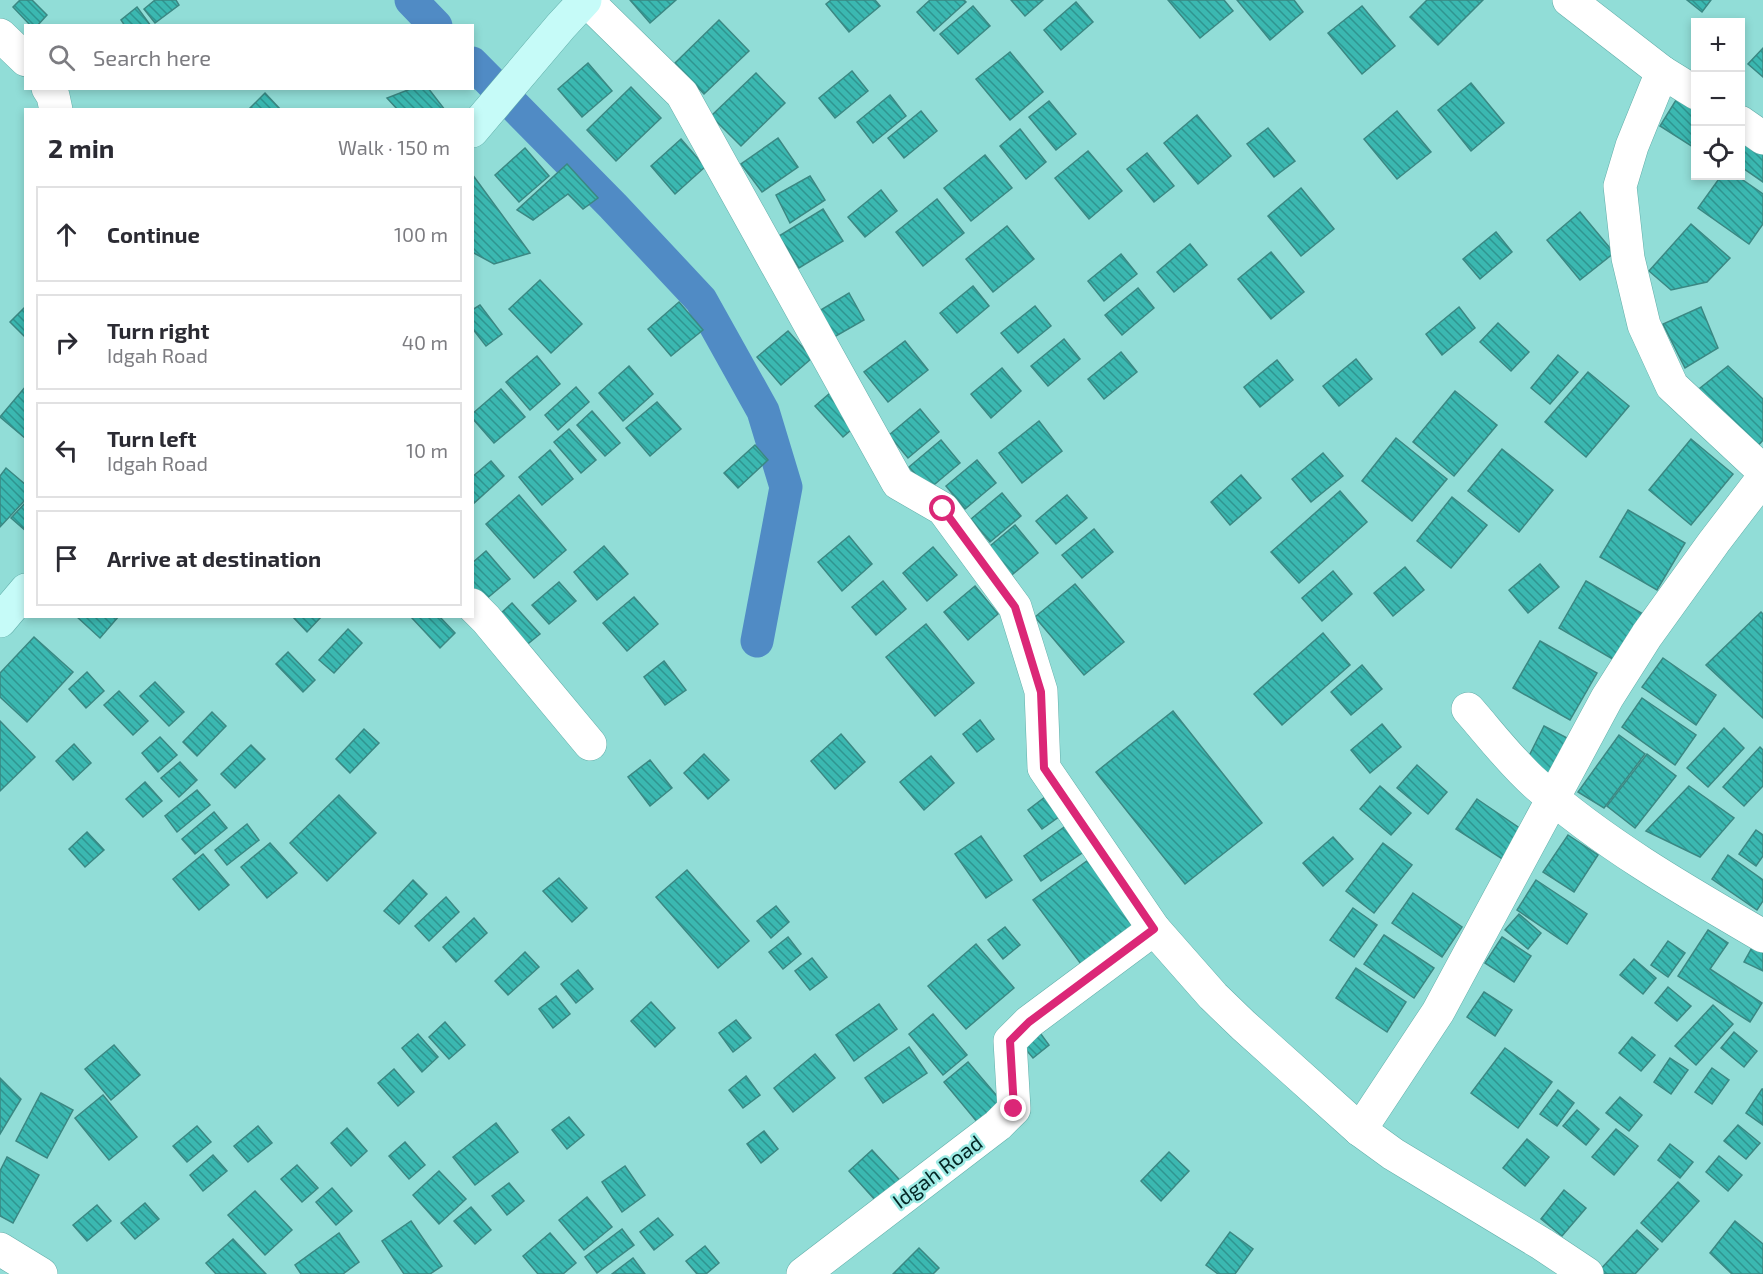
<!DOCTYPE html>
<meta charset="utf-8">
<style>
:root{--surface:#fff;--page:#f7f7f7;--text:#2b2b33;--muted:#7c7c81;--line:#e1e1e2}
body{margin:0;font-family:"Exo 2",sans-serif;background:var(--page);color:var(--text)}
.controls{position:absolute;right:18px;top:18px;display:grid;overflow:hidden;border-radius:0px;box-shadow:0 3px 9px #0003}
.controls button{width:54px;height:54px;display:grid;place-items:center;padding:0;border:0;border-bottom:2px solid var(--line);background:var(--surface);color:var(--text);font:30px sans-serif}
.stop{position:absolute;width:18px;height:18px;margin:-14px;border:4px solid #db2777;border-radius:50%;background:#fff}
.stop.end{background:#db2777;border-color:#fff;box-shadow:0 2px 6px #0008}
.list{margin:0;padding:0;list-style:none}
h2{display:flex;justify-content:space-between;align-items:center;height:78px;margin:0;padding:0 24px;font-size:26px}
h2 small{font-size:20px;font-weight:400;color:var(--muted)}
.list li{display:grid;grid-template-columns:39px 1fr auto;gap:18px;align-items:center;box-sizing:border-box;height:96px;margin:0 12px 12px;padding:0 12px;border:2px solid var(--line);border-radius:0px}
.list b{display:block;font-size:22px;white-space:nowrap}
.list p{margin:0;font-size:20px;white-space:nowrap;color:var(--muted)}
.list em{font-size:20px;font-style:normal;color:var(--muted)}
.icon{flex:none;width:33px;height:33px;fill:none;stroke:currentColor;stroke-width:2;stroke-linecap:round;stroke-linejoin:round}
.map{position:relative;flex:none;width:1763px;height:1274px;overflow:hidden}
.search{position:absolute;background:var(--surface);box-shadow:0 3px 9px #0003;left:24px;top:24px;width:450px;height:66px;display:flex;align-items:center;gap:15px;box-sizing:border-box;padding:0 21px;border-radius:0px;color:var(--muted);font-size:22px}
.panel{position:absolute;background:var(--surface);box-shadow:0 3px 9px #0003;left:24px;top:108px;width:450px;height:510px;border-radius:0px}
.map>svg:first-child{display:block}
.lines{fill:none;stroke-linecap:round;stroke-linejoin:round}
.canal{stroke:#508bc5;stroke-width:33}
.building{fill:url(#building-back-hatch);stroke:#3b8883;stroke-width:1.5}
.street-casing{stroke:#63afaa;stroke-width:34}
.secondary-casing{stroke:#63afaa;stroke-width:34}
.street{stroke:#fff;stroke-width:33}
.secondary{stroke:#c6fbf8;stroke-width:33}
.route{stroke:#db2777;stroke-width:8}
.labels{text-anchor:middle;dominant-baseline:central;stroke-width:5;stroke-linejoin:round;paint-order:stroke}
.street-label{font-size:21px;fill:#032523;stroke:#9eebe5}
</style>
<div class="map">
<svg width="1763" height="1274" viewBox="0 0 1763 1274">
<defs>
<pattern id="building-back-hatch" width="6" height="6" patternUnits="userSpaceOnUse" patternTransform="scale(1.5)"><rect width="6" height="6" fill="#3bb8b1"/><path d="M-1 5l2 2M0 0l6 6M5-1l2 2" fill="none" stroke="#2f9590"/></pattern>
</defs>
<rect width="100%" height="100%" fill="#91ddd7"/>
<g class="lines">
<!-- canal -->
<g class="canal">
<polyline points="411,0 436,26"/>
<polyline points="472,63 613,206 701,300 763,411 786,487 757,641"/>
</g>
</g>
<!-- building -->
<g class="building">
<polygon points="20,0 32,0 47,15 37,26 31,26 13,7"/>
<polygon points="155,0 176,0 179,5 155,23 144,9"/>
<polygon points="630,0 676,0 650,23"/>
<polygon points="831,0 875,0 880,6 849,32 826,4"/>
<polygon points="930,0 964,0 966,2 934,31 917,12"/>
<polygon points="1011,0 1043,0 1025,16"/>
<polygon points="1168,0 1224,0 1233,11 1200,38"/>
<polygon points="1237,0 1294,0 1303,12 1270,40"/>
<polygon points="1427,0 1483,0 1438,45 1410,17"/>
<polygon points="1687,0 1711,0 1702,12"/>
<polygon points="1076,2 1093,22 1061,50 1044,30"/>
<polygon points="973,6 990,26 958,54 940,34"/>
<polygon points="1362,6 1395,46 1362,74 1328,33"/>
<polygon points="137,7 151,26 125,26 121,20"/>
<polygon points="719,20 749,51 704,94 675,63"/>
<polygon points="1763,48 1763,77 1748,64"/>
<polygon points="1010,52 1043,92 1010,120 976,79"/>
<polygon points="588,63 612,91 582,117 558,89"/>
<polygon points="852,71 868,91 835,118 819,98"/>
<polygon points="756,73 785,103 741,146 711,116"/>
<polygon points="1471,83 1504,123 1471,151 1438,110"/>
<polygon points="631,87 661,118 616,161 587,130"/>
<polygon points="413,88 428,88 445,110 398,110 387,98"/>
<polygon points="1681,92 1696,101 1696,149 1660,126"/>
<polygon points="265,93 281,110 248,110"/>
<polygon points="890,95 906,116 873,143 857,122"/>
<polygon points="1049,101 1076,134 1056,150 1029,117"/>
<polygon points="921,111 937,131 904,158 888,138"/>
<polygon points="1397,111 1431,152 1397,179 1364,139"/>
<polygon points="1197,115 1231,156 1198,184 1164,143"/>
<polygon points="1268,128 1295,161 1274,177 1247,144"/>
<polygon points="1020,129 1046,162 1026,179 1000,146"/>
<polygon points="1746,135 1763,148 1763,182 1740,166 1740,143"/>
<polygon points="778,138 798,167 762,192 741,164"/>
<polygon points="681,139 705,167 675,194 651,166"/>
<polygon points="525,148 549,176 519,202 495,175"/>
<polygon points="1088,151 1122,191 1089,219 1055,178"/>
<polygon points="1147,153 1174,186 1154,202 1127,169"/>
<polygon points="985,155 1012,188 971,221 944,188"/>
<polygon points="567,164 598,198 583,209 568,194 533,220 517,210"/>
<polygon points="472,174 530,253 494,264 472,252"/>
<polygon points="810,176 825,200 790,223 776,195"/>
<polygon points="1721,176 1737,176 1763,194 1763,224 1749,244 1698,208"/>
<polygon points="1301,188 1334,229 1301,256 1268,216"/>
<polygon points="881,190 897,211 865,237 848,217"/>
<polygon points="937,199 964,233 923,266 896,232"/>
<polygon points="823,209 843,241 799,268 779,236"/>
<polygon points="1580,212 1614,253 1580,280 1547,240"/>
<polygon points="1691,224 1730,258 1707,282 1671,290 1649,271"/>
<polygon points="1007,226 1034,259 993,292 966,259"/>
<polygon points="1496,232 1512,252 1480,279 1463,259"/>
<polygon points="1190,244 1207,265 1174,292 1157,272"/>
<polygon points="1271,252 1304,292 1271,319 1238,279"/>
<polygon points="1121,254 1137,274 1104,301 1088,281"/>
<polygon points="540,280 582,324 551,353 509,309"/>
<polygon points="973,286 989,306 957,333 940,313"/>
<polygon points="1138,288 1154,308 1122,335 1105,315"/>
<polygon points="849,293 864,320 829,340 814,314"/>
<polygon points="679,302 703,330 671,356 648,329"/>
<polygon points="480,305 502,334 486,346 472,328 472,310"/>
<polygon points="26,306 26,338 10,322"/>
<polygon points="1035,306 1051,326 1018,353 1001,333"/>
<polygon points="1459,307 1475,328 1442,355 1426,334"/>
<polygon points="1701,307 1718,348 1685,368 1663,324"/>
<polygon points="1498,323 1529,352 1511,371 1480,342"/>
<polygon points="788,331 812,358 781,385 757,357"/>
<polygon points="1064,339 1080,359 1048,386 1031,366"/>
<polygon points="905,341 928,370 888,402 864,372"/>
<polygon points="1121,352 1137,372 1104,399 1088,379"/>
<polygon points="1558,355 1578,372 1550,404 1531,388"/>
<polygon points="537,356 560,384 530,410 506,382"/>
<polygon points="1356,359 1372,379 1339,406 1323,386"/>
<polygon points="1277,360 1293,380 1260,407 1244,387"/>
<polygon points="629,366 653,394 623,421 599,393"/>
<polygon points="1728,366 1763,399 1763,440 1755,449 1695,392"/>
<polygon points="1002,368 1021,391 991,418 971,394"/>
<polygon points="1588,372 1629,406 1586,457 1545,422"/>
<polygon points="26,386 26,439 0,417"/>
<polygon points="576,387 589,402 558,430 545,415"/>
<polygon points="501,389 525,417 494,443 472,418 472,414"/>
<polygon points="1455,391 1497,425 1454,476 1413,442"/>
<polygon points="830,393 858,424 843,437 815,406"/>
<polygon points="657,402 681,429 650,456 626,428"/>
<polygon points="920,409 939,432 908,458 889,435"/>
<polygon points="592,411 620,443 605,456 577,425"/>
<polygon points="1039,421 1062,451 1022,483 999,453"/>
<polygon points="569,429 596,460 581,473 554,442"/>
<polygon points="1396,438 1447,479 1412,521 1362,481"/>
<polygon points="1691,439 1733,474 1691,525 1649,490"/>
<polygon points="941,440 960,463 929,489 909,467"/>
<polygon points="755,445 768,460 738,488 724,473"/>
<polygon points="1502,449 1553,490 1519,532 1468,491"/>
<polygon points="550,450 573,479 542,505 519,477"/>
<polygon points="1323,453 1343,476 1311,502 1292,479"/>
<polygon points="977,460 996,483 965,509 946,486"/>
<polygon points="491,461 504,476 473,504 472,477"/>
<polygon points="6,468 26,485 26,499 0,527 0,476"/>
<polygon points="1241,475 1261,498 1230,525 1211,502"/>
<polygon points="1340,491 1367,522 1299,583 1271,552"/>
<polygon points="1002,493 1021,516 990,542 971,519"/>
<polygon points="519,495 566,550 534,578 486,524"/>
<polygon points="1067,495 1087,518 1056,544 1036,521"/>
<polygon points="1452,497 1487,525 1451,568 1417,541"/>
<polygon points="26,502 26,531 11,518"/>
<polygon points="1628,510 1685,543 1657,590 1600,557"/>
<polygon points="1015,525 1038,553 1007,579 984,551"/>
<polygon points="1094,529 1113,552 1082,578 1062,555"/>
<polygon points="849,536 872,564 842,591 818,562"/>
<polygon points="604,546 628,574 597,600 574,572"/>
<polygon points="933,547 957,575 927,601 903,573"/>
<polygon points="486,551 510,579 479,605 472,598 472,563"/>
<polygon points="1540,564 1559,587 1528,613 1509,590"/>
<polygon points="1405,567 1424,590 1393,616 1374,593"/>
<polygon points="1333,571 1352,594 1322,621 1302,598"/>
<polygon points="883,581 906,609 876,635 852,607"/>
<polygon points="1586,581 1643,614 1616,661 1559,628"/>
<polygon points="559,582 576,601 549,624 532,605"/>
<polygon points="1075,584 1124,642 1084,675 1035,617"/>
<polygon points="975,586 998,614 968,640 944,612"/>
<polygon points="634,597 658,624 627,651 603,623"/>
<polygon points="512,603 540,634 524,647 497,617"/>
<polygon points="1761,612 1763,614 1763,718 1706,665"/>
<polygon points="76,616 119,616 100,638"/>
<polygon points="292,616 320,616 321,617 307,632"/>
<polygon points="439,616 455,633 440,648 411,617"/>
<polygon points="926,624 974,683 935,716 886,657"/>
<polygon points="348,629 362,643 334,673 319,660"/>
<polygon points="1323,633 1350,665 1282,725 1254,694"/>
<polygon points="34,637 73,672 27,722 0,697 0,673"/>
<polygon points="1540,641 1597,673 1570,720 1513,688"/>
<polygon points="288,652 315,680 303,692 276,664"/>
<polygon points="1663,658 1716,695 1696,725 1642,687"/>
<polygon points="664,661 686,690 665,705 644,677"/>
<polygon points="1362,665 1382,689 1351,715 1331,692"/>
<polygon points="87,672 104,691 86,708 69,689"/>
<polygon points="155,682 184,712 169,726 140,696"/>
<polygon points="119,691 148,721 133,735 104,705"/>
<polygon points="1642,698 1696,735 1675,765 1622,727"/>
<polygon points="1173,711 1262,823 1185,884 1096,772"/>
<polygon points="212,712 226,726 197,756 183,742"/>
<polygon points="980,720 994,739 977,752 963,734"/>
<polygon points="0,721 35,757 0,791"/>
<polygon points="1382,724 1401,747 1370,773 1351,750"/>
<polygon points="1544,726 1571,740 1553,776 1526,762"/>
<polygon points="1724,728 1744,748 1708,787 1687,768"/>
<polygon points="364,729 379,743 350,773 336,759"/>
<polygon points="841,734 865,762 835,789 811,761"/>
<polygon points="1619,735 1645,754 1604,808 1578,792"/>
<polygon points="160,737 177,755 158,772 142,753"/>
<polygon points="74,744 91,763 73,780 56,761"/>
<polygon points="251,745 265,759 235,788 221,774"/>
<polygon points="1760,747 1763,750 1763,786 1744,806 1723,787"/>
<polygon points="704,754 729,780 708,799 684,773"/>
<polygon points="1647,754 1676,776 1635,828 1607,806"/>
<polygon points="931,756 954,783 924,810 900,782"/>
<polygon points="650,760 672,788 650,806 628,777"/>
<polygon points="180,762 197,780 179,797 161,778"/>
<polygon points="1417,765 1447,792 1428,814 1397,788"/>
<polygon points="145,782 162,801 143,817 126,799"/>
<polygon points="1380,786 1411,813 1391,835 1360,809"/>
<polygon points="1689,786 1734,818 1700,857 1646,831"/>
<polygon points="197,790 210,805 177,832 165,816"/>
<polygon points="339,795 376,833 327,881 290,843"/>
<polygon points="1045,797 1060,816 1042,829 1028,810"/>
<polygon points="1477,799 1527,833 1507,862 1456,829"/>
<polygon points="214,812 227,828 195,854 182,839"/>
<polygon points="247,824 259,840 227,865 215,850"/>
<polygon points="1067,825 1085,851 1041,881 1024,856"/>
<polygon points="1756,830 1763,835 1763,856 1756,866 1739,854"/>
<polygon points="87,832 104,850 85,867 69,849"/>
<polygon points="1568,835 1598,855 1574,892 1543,872"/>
<polygon points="981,836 1012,880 986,898 955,854"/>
<polygon points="1333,837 1353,859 1323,886 1303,863"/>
<polygon points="270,843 297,873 267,898 241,867"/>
<polygon points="1383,843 1412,865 1374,913 1346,891"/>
<polygon points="203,854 229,885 199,910 173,879"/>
<polygon points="1728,855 1763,880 1763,901 1757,910 1712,879"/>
<polygon points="1091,858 1141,926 1084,968 1033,900"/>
<polygon points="687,870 749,941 718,968 656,897"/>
<polygon points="559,878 587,908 572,922 543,891"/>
<polygon points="413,880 427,894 399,924 384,911"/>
<polygon points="1536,880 1587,914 1567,944 1517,910"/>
<polygon points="1413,893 1462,927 1442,957 1392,923"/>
<polygon points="446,897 459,912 429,941 415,926"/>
<polygon points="776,906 789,922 771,938 757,921"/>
<polygon points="1353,908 1377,925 1354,957 1330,940"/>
<polygon points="1519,914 1541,933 1528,949 1505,930"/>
<polygon points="474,918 487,933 456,962 443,947"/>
<polygon points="1005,927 1020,945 1003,959 988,940"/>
<polygon points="1708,930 1728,943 1710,969 1762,1003 1750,1022 1678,976"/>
<polygon points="1384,935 1434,968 1414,998 1364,964"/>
<polygon points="788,937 801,954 783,969 769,952"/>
<polygon points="1502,937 1531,956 1514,982 1485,963"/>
<polygon points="1668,941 1685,953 1668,977 1651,965"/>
<polygon points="976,944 1014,988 966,1029 928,986"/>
<polygon points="1754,944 1763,948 1763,971 1744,962"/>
<polygon points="525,952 539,967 508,995 495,981"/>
<polygon points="812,958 827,977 810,990 795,971"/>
<polygon points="1634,959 1656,978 1643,994 1620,975"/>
<polygon points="1356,968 1406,1002 1387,1032 1336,998"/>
<polygon points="578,970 593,989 576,1003 561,984"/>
<polygon points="1668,987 1691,1006 1677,1021 1655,1003"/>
<polygon points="1484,992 1512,1010 1495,1036 1467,1017"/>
<polygon points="556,996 570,1014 553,1028 539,1009"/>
<polygon points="651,1002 675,1028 655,1047 631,1021"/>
<polygon points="879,1004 897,1029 854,1061 836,1035"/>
<polygon points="1713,1005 1733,1024 1696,1065 1675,1046"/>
<polygon points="933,1014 967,1055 943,1075 909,1034"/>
<polygon points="736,1020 751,1038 733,1052 719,1033"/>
<polygon points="445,1022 465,1045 449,1059 429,1037"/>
<polygon points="1035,1026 1049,1045 1033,1058 1018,1040"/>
<polygon points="1734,1032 1757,1051 1744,1067 1721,1048"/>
<polygon points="418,1034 438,1057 422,1072 402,1048"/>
<polygon points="1632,1037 1655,1055 1641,1071 1619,1053"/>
<polygon points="114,1045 140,1075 111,1100 85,1069"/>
<polygon points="909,1047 927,1073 883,1103 865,1078"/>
<polygon points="1505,1048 1552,1082 1518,1128 1471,1093"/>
<polygon points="815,1054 835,1078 793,1112 774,1088"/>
<polygon points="1670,1058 1688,1070 1671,1094 1654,1082"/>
<polygon points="968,1062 1002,1102 978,1123 944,1082"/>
<polygon points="1712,1068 1729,1080 1712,1104 1695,1092"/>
<polygon points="394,1069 414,1092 398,1106 378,1083"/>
<polygon points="746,1076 760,1095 743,1108 729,1090"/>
<polygon points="0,1078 21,1099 0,1134"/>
<polygon points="1762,1089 1763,1089 1763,1125 1746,1113"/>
<polygon points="1558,1090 1574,1103 1557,1126 1540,1114"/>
<polygon points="41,1093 73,1110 47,1158 16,1141"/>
<polygon points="103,1095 137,1137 109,1160 75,1118"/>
<polygon points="1620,1097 1642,1115 1629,1131 1606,1113"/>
<polygon points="1577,1110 1599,1129 1586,1145 1563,1126"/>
<polygon points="569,1117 584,1135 567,1149 552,1130"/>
<polygon points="496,1123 518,1152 475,1185 453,1157"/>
<polygon points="1738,1125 1760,1143 1746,1159 1724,1141"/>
<polygon points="197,1126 211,1142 187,1162 173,1146"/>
<polygon points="258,1126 272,1143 248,1162 234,1146"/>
<polygon points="347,1128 367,1151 351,1166 331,1143"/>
<polygon points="1616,1129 1638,1146 1614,1175 1592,1157"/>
<polygon points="764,1131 778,1149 761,1163 747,1144"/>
<polygon points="1527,1139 1549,1157 1525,1186 1503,1168"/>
<polygon points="405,1142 425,1165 409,1179 389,1156"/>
<polygon points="1670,1144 1693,1162 1680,1178 1658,1160"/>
<polygon points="872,1150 908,1189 884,1210 849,1171"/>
<polygon points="1169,1152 1189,1171 1161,1201 1141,1181"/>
<polygon points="213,1155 227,1171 203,1191 190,1175"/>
<polygon points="1719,1156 1742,1175 1728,1191 1706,1172"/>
<polygon points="7,1157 39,1175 13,1223 0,1216 0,1171"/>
<polygon points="297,1165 318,1188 302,1202 281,1179"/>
<polygon points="625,1166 645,1195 622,1212 602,1182"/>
<polygon points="439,1171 466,1199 439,1224 413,1195"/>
<polygon points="1678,1182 1699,1201 1662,1242 1641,1223"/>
<polygon points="509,1183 524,1201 507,1215 492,1196"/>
<polygon points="332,1188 352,1211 336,1225 316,1202"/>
<polygon points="1564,1190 1586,1208 1562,1236 1541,1219"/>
<polygon points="255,1191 292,1230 265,1255 228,1215"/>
<polygon points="587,1197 612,1227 584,1250 559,1220"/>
<polygon points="145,1203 159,1219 135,1239 121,1223"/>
<polygon points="97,1205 111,1221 87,1241 73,1225"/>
<polygon points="471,1207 491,1230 475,1244 454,1221"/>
<polygon points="658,1218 673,1235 654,1250 640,1232"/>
<polygon points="411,1221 442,1266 430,1274 404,1274 382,1241"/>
<polygon points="1735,1221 1763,1244 1763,1274 1732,1274 1710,1253"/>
<polygon points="622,1229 634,1245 597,1273 585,1257"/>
<polygon points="1637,1230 1658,1249 1635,1274 1603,1274 1599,1271"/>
<polygon points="1230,1232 1253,1249 1235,1274 1218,1274 1206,1265"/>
<polygon points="339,1233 359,1262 343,1274 301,1274 295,1265"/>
<polygon points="550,1233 576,1263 563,1274 538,1274 523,1256"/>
<polygon points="233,1239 266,1274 216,1274 206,1263"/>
<polygon points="705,1246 719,1263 706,1274 697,1274 686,1261"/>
<polygon points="919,1248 939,1268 933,1274 893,1274"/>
<polygon points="633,1258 645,1274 612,1274"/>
</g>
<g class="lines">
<defs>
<g id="street">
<polyline points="586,0 682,94 898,483 943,509 1015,607 1041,691 1044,768 1154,929 1213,996 1243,1025 1360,1130 1393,1154 1542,1244 1587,1274"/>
<polyline points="1569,0 1662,72 1696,93"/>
<polyline points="0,35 26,60"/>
<polyline points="1662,72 1632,146 1620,186 1628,258 1644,325 1672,386 1763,471"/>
<polyline points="48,88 53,96 56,110"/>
<polyline points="1740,122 1763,138"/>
<polyline points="472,605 486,619 590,744"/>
<path d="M1468,709C1490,734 1511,762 1536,784C1604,844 1684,890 1763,936"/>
<polyline points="1360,1130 1438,1012 1607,698 1647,635 1714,542 1763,478"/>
<polyline points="0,1249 41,1274"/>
<polyline points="803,1274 998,1125 1014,1109 1010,1041 1029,1022 1154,929"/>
</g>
<g id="secondary">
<polyline points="472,131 561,26 585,0"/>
<polyline points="0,621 26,590"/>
</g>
</defs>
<!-- street casing -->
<use href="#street" class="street-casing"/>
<!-- secondary casing -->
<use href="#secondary" class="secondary-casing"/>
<!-- street -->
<use href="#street" class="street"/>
<!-- secondary -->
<use href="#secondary" class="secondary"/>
</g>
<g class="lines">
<!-- route -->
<polyline class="route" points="943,509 1015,607 1041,692 1044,768 1154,929 1029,1022 1010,1041 1014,1109"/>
</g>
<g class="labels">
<!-- street labels -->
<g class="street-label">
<text transform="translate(937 1171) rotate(-37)">Idgah Road</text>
</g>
</g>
</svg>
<div class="controls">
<button>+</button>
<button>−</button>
<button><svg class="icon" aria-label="locate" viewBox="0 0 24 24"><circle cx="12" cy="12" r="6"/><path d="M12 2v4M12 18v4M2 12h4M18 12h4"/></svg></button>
</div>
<div class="stop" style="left:943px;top:509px"></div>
<div class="stop end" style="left:1014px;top:1109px"></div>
<div class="search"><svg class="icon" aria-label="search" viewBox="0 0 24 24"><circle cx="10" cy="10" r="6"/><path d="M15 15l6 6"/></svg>Search here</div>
<section class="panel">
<h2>2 min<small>Walk · 150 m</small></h2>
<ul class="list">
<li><svg class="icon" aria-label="ahead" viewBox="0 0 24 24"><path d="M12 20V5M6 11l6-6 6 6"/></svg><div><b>Continue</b></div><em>100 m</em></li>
<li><svg class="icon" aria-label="right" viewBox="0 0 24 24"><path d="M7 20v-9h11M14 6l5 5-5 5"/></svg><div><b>Turn right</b><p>Idgah Road</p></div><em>40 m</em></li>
<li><svg class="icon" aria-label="left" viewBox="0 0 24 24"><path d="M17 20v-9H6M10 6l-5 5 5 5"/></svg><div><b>Turn left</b><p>Idgah Road</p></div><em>10 m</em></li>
<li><svg class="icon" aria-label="arrive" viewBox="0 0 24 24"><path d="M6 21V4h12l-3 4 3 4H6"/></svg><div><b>Arrive at destination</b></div></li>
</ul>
</section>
</div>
